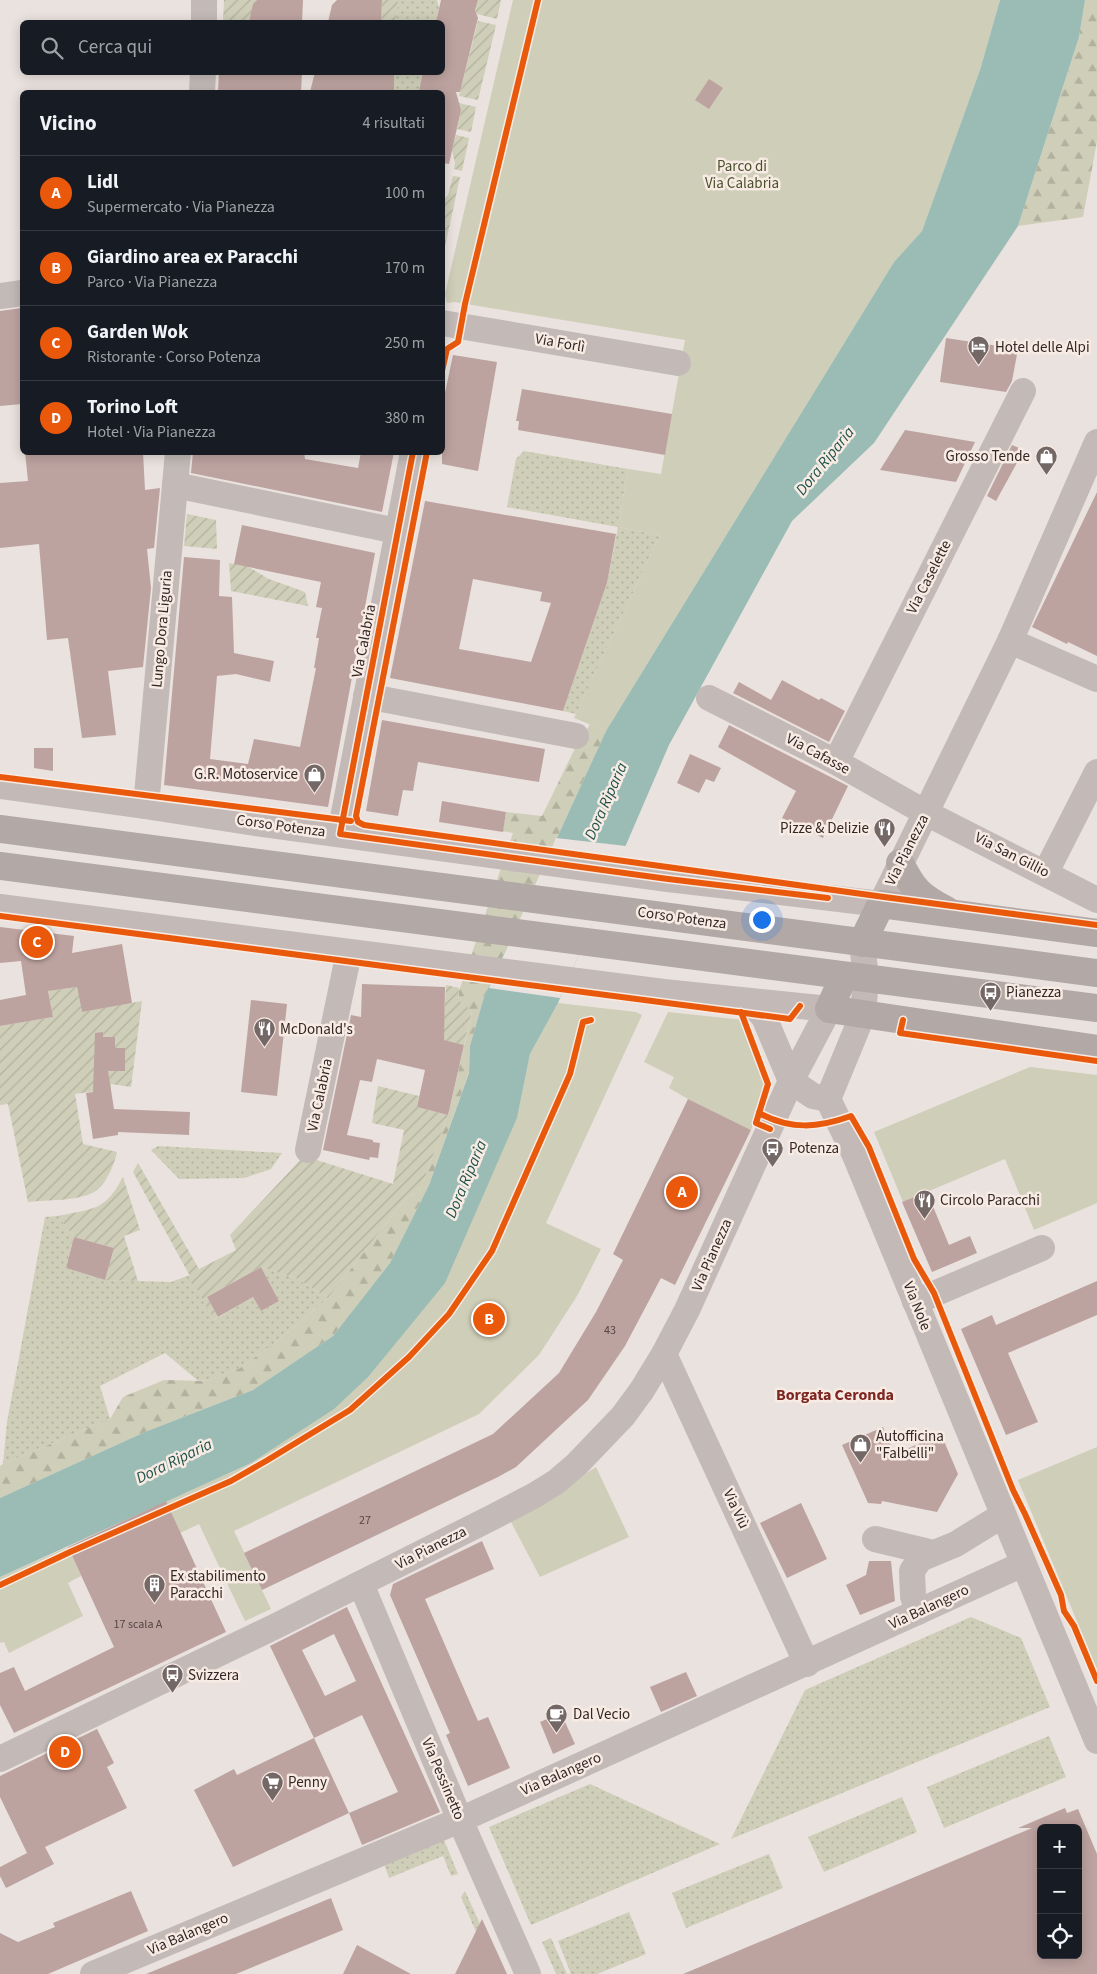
<!DOCTYPE html>
<html lang="it">
<meta charset="utf-8">
<style>
:root{--surface:#171b24;--page:#20242c;--text:#f1f3f6;--muted:#9ea1a6;--line:#363941;--accent:#ea580c}
body{margin:0;font-family:"Source Sans 3",sans-serif;background:var(--page);color:var(--text)}
.controls{position:absolute;right:15px;bottom:15px;display:grid;overflow:hidden;border-radius:8px;box-shadow:0 2px 12px #0003}
.controls button{width:45px;height:45px;display:grid;place-items:center;padding:0;border:0;border-bottom:1px solid var(--line);background:var(--surface);color:var(--text);font:25px sans-serif}
.you{position:absolute;left:761px;top:919px;width:18px;height:18px;margin:-12px;border:4px solid #fff;border-radius:50%;background:#1a73e8;box-shadow:0 0 0 8px #1a73e833}
.badge{display:grid;place-items:center;width:32px;height:32px;border-radius:50%;background:var(--accent);color:#fff;font-size:16px;font-weight:700}
.pin{position:absolute;translate:-50% -50%;border:2px solid #fff;box-shadow:0 1px 5px #0006}
.list{margin:0;padding:0;list-style:none}
h2{display:flex;justify-content:space-between;align-items:center;height:65px;margin:0;padding:0 20px;font-size:21px}
h2 small{font-size:16px;font-weight:400;color:var(--muted)}
.list li{display:grid;grid-template-columns:32px 1fr auto;gap:15px;align-items:center;box-sizing:border-box;height:75px;padding:0 20px;border-top:1px solid var(--line)}
.list b{display:block;font-size:19px;white-space:nowrap}
.list p{margin:0;font-size:16px;white-space:nowrap;color:var(--muted)}
.list em{font-size:16px;font-style:normal;color:var(--muted)}
.icon{flex:none;width:28px;height:28px;fill:none;stroke:currentColor;stroke-width:2;stroke-linecap:round;stroke-linejoin:round}
.map{position:relative;flex:none;width:1097px;height:1974px;overflow:hidden}
.search{position:absolute;background:var(--surface);box-shadow:0 2px 12px #0003;left:20px;top:20px;width:425px;height:55px;display:flex;align-items:center;gap:12px;box-sizing:border-box;padding:0 18px;border-radius:8px;color:var(--muted);font-size:19px}
.panel{position:absolute;background:var(--surface);box-shadow:0 2px 12px #0003;left:20px;top:90px;width:425px;height:365px;border-radius:8px}
.map>svg:first-child{display:block}
.grass{fill:url(#grass-dots)}
.forest{fill:url(#forest-firs)}
.park{fill:#cfceb8}
.garden{fill:url(#garden-furrows)}
.water{fill:#9abcb5}
.pier{fill:#eae2de}
.building{fill:#bda3a0;fill-rule:evenodd}
.lines{fill:none;stroke-linecap:round;stroke-linejoin:round}
.minor{stroke:#c3bab7;stroke-width:26}
.major{stroke:#b2a9a6;stroke-width:28}
.cycleway-casing{stroke:#f8ebe4;stroke-width:9}
.cycleway{stroke:#e8590c;stroke-width:6}
.labels{text-anchor:middle;dominant-baseline:central;stroke-width:5;stroke-linejoin:round;paint-order:stroke}
.number-label{font-size:12px;fill:#564644}
.park-label{font-size:15px;fill:#4a502b;stroke:#f8ebe4}
.street-label{font-size:15px;fill:#332726;stroke:#f8ebe4}
.poi-label{font-size:15px;fill:#332726;stroke:#f8ebe4;text-anchor:start}
.water-label{font-size:16px;font-style:italic;fill:#1d524b;stroke:#f8ebe4}
.neighbourhood-label{font-size:16px;font-weight:bold;fill:#7e2622;stroke:#f8ebe4}
</style>
<div class="map">
<svg width="1097" height="1974" viewBox="0 0 1097 1974">
<defs>
<pattern id="grass-dots" width="8" height="8" patternUnits="userSpaceOnUse" patternTransform="scale(1.25)"><rect width="8" height="8" fill="#cfceb8"/><path d="M2 2h.1M6 6h.1" fill="none" stroke="#b2b19e" stroke-width="1.8" stroke-linecap="round"/></pattern>
<pattern id="forest-firs" width="22" height="20" patternUnits="userSpaceOnUse" patternTransform="scale(1.25)"><rect width="22" height="20" fill="#cfceb8"/><path d="M5 1l3.5 6h-7zM16 11l3.5 6h-7z" fill="#b2b19e"/></pattern>
<pattern id="garden-furrows" width="10" height="10" patternUnits="userSpaceOnUse" patternTransform="scale(1.25)"><rect width="10" height="10" fill="#cfceb8"/><path d="M-1 1l2-2M0 10L10 0M9 11l2-2" fill="none" stroke="#b2b19e"/></pattern>
</defs>
<rect width="100%" height="100%" fill="#eae2de"/>
<!-- grass -->
<g class="grass">
<polygon points="398,0 437,0 439,8 436,22 396,22"/>
<polygon points="394,73 423,73 420,92 394,92"/>
<polygon points="524,451 628,469 618,527 660,535 576,714 563,711 607,583 618,527 507,507 516,459"/>
<polygon points="158,1146 282,1153 271,1169 244,1178 179,1179 151,1150"/>
<polygon points="58,1216 74,1237 66,1268 105,1280 171,1282 190,1275 214,1320 253,1297 261,1311 279,1301 261,1267 298,1279 328,1298 275,1343 240,1368 207,1381 197,1380 165,1353 100,1386 110,1419 3,1464 7,1422 45,1217"/>
<polygon points="971,1617 1021,1638 1050,1707 731,1839 805,1690"/>
<polygon points="1049,1736 1066,1777 944,1828 927,1787"/>
<polygon points="590,1784 720,1844 531,1925 489,1827"/>
<polygon points="902,1797 917,1832 824,1872 808,1837"/>
<polygon points="444,1840 458,1874 451,1876 443,1856 389,1878 384,1864"/>
<polygon points="769,1854 783,1888 686,1928 672,1893"/>
<polygon points="465,1891 480,1924 476,1932 461,1897"/>
<polygon points="629,1912 646,1954 597,1974 571,1974 558,1941"/>
<polygon points="551,1938 567,1974 556,1974 542,1942"/>
</g>
<!-- forest -->
<g class="forest">
<polygon points="1085,0 1097,0 1097,141 1083,217 1018,226 1079,37"/>
<polygon points="590,724 606,731 484,997 470,1046 469,1072 429,1185 390,1263 333,1336 253,1390 145,1432 0,1498 0,1466 3,1464 110,1419 123,1397 164,1380 207,1381 240,1368 275,1343 328,1298 406,1198 419,1193 448,1115 472,1012 458,1000 459,991 513,833 503,831 506,812 542,816 578,742 584,735"/>
</g>
<!-- park -->
<g class="park">
<polygon points="513,0 1000,0 980,70 922,231 894,262 606,731 574,718 660,535 618,527 628,469 661,474 685,340 454,302 447,303 445,294"/>
<polygon points="558,1003 636,1012 642,1015 546,1223 601,1249 577,1296 539,1355 479,1414 234,1531 271,1609 245,1621 199,1524 180,1533 166,1501 251,1463 369,1376 444,1283 517,1118 530,1054"/>
<polygon points="668,1012 743,1020 768,1084 751,1130 688,1099 669,1088 674,1077 644,1062"/>
<polygon points="1030,1067 1097,1075 1097,1203 1034,1230 1005,1159 903,1202 874,1132"/>
<polygon points="1097,1447 1097,1669 1018,1480"/>
<polygon points="596,1467 629,1537 540,1577 511,1522"/>
<polygon points="68,1547 81,1576 68,1583 83,1616 9,1653 4,1642 0,1643 0,1577"/>
</g>
<!-- garden -->
<g class="garden">
<polygon points="224,0 257,0 251,16 252,22 223,22"/>
<polygon points="382,0 398,0 396,22 381,22"/>
<polygon points="478,0 501,0 497,19 477,14 475,10"/>
<polygon points="478,21 496,25 478,100 459,96"/>
<polygon points="459,103 476,107 471,132 457,129 461,110"/>
<polygon points="456,135 469,138 462,171 454,169 455,163 452,150"/>
<polygon points="453,176 460,177 443,256 443,200 448,195"/>
<polygon points="187,514 216,520 217,549 184,546"/>
<polygon points="229,563 247,566 269,579 305,592 308,606 231,591"/>
<polygon points="446,985 459,988 458,1000 472,1011 464,1045 431,1037 444,1014"/>
<path d="M77,987L82,1012L142,1001L131,1087L111,1084V1089L75,1094L83,1144L117,1152C114,1165 106,1185 94,1192C79,1201 46,1200 28,1202L8,1104L0,1105V1026L53,1017L48,991Z"/>
<polygon points="378,1086 419,1096 417,1107 448,1115 419,1193 406,1198 328,1298 298,1279 261,1267 207,1297 218,1317 214,1320 133,1172 138,1163 199,1269 236,1250 230,1235 304,1156 393,1184 404,1130 372,1123"/>
<path d="M123,1177L140,1230L124,1236L138,1281L105,1280L114,1248L74,1237L58,1216C94,1208 104,1212 123,1177Z"/>
</g>
<!-- water -->
<polygon class="water" points="1000,0 1085,0 1079,37 1018,226 874,443 792,521 669,745 558,1003 530,1054 517,1118 445,1283 369,1376 334,1409 251,1463 0,1577 0,1498 145,1432 253,1390 333,1336 390,1263 429,1185 469,1073 470,1046 484,997 606,731 894,262 922,231 980,70"/>
<!-- pier -->
<polygon class="pier" points="556,838 626,846 560,998 489,988"/>
<!-- building -->
<g class="building">
<polygon points="257,0 303,0 302,22 249,22 253,4"/>
<polygon points="337,0 382,0 381,22 328,22 332,5"/>
<polygon points="441,0 478,0 475,10 478,18 460,92 456,92 461,110 449,164 442,163 442,92 419,92 423,72 442,72 442,22 436,22"/>
<polygon points="219,72 302,72 301,92 218,92"/>
<polygon points="315,72 394,72 394,92 310,92"/>
<polygon points="709,79 723,88 709,109 695,100"/>
<polygon points="22,308 22,404 0,406 0,311"/>
<polygon points="946,338 1018,349 1012,381 1006,392 940,382"/>
<polygon points="453,355 497,362 478,471 442,464 442,407"/>
<polygon points="522,389 672,414 665,455 518,430 519,421 516,421"/>
<polygon points="905,430 975,442 956,482 880,470"/>
<polygon points="1012,445 1024,450 996,501 987,496"/>
<polygon points="25,452 143,452 145,490 160,488 154,548 147,549 151,588 143,667 108,671 116,735 82,738 68,638 47,640 39,544 0,548 0,483 28,481"/>
<polygon points="193,452 304,452 305,459 358,468 361,452 394,452 382,512 191,473"/>
<polygon points="1097,492 1097,656 1068,642 1067,644 1032,627"/>
<path d="M425,501L616,534L607,583L563,711L390,678ZM473,579L542,592L540,601L551,603L531,662L459,649Z"/>
<polygon points="242,525 375,553 328,807 164,785 184,557 220,560 219,596 232,597 234,653 274,661 270,682 236,674 217,676 210,759 248,764 254,739 300,747 316,668 314,668 319,638 316,638 322,608 316,607 321,582 234,564"/>
<polygon points="782,680 819,700 821,698 845,711 829,742 733,693 739,682 771,700"/>
<polygon points="382,720 545,749 539,782 418,762 413,791 403,790 398,816 366,811"/>
<polygon points="729,725 848,786 823,838 782,818 796,791 718,747"/>
<polygon points="34,748 53,748 53,771 34,768"/>
<polygon points="690,754 721,768 714,782 706,779 699,793 677,783"/>
<polygon points="442,801 506,812 503,832 439,822"/>
<polygon points="0,927 74,936 72,953 122,944 132,1003 82,1012 77,987 48,991 53,1017 0,1026 0,1000 26,995 21,961 0,963"/>
<polygon points="362,984 445,987 444,1040 464,1045 448,1115 417,1107 425,1070 377,1059 372,1082 360,1080 347,1135 373,1140 373,1142 380,1143 378,1158 370,1157 369,1160 323,1150 351,1015 361,1017"/>
<polygon points="251,1000 287,1004 277,1096 241,1092"/>
<polygon points="103,1032 103,1037 115,1037 115,1048 125,1048 125,1071 108,1071 114,1109 190,1112 189,1135 118,1132 118,1135 93,1139 86,1093 93,1092 95,1033"/>
<polygon points="688,1099 751,1130 675,1285 661,1278 625,1346 588,1400 516,1467 498,1477 262,1590 244,1553 493,1434 559,1373 596,1312 623,1260 613,1254"/>
<polygon points="927,1192 949,1245 970,1236 977,1253 932,1272 902,1202"/>
<polygon points="74,1237 114,1248 105,1280 66,1268"/>
<polygon points="261,1267 279,1301 261,1311 253,1297 218,1317 207,1297"/>
<polygon points="1097,1281 1097,1315 1008,1353 1038,1422 1006,1435 961,1329 992,1315 996,1325"/>
<polygon points="883,1427 895,1454 941,1434 958,1474 937,1512 882,1501 881,1504 868,1503 842,1445"/>
<polygon points="166,1501 226,1632 14,1733 0,1705 0,1673 14,1667 25,1691 114,1647 68,1547"/>
<polygon points="801,1503 827,1559 787,1578 760,1523"/>
<polygon points="482,1541 494,1569 425,1599 478,1721 488,1717 510,1768 468,1786 446,1735 450,1733 390,1595 393,1584"/>
<polygon points="869,1561 891,1561 895,1601 860,1615 846,1585 866,1575"/>
<path d="M347,1607L440,1812L362,1845L349,1813L233,1867L194,1790L234,1769L237,1775L314,1738L270,1646ZM334,1634L356,1681L325,1696L302,1650ZM362,1715L398,1792L349,1813L314,1738Z"/>
<polygon points="686,1672 697,1696 661,1712 650,1687"/>
<polygon points="561,1713 575,1744 553,1754 540,1722"/>
<polygon points="97,1729 114,1763 107,1767 127,1808 45,1847 54,1864 6,1888 0,1876 0,1867 27,1853 0,1797 0,1776"/>
<path d="M1065,1808L1067,1813L1078,1809L1097,1854V1974H683L1032,1828H1018ZM1041,1828H1078V1955H1041Z"/>
<polygon points="131,1891 148,1931 48,1974 0,1974 0,1933 18,1942 55,1927 53,1923"/>
<polygon points="331,1898 343,1930 236,1974 146,1974"/>
<polygon points="482,1919 507,1974 455,1974"/>
<polygon points="357,1945 411,1974 343,1974"/>
</g>
<g class="lines">
<!-- minor -->
<g class="minor">
<polyline points="204,22 204,0"/>
<polyline points="202,92 203,72"/>
<polyline points="0,296 22,293"/>
<polyline points="442,323 678,363"/>
<polyline points="175,485 397,531"/>
<polyline points="1010,641 1097,679"/>
<polyline points="366,696 576,736"/>
<polyline points="709,698 836,762 926,813 1097,900"/>
<polyline points="836,762 1023,391"/>
<polyline points="0,786 146,806 255,823 668,879 881,904 1010,641 1097,442"/>
<polyline points="146,806 178,452"/>
<polyline points="340,834 413,452"/>
<polyline points="1046,872 1097,772"/>
<polyline points="0,907 664,992 829,1009 791,1081 687,1310 664,1354 642,1390 623,1416 577,1464 556,1482 535,1495 493,1517 274,1627 0,1759"/>
<polyline points="749,1001 764,1017 791,1081 813,1096 828,1099"/>
<polyline points="828,1099 854,1153 1097,1741"/>
<polyline points="828,1099 863,1014 866,978 862,943"/>
<polyline points="308,1150 349,952"/>
<polyline points="915,1302 1042,1248"/>
<polyline points="664,1354 807,1664"/>
<polyline points="875,1539 933,1553"/>
<polyline points="361,1584 460,1820 528,1974"/>
<polyline points="918,1612 913,1596 912,1571 920,1559 956,1544 1003,1515"/>
<polyline points="93,1974 460,1820 1023,1564"/>
</g>
<!-- major -->
<g class="major">
<polyline points="0,829 1097,973"/>
<path d="M900,863C913,889 919,896 946,910"/>
<polyline points="0,866 1097,1008"/>
<polyline points="862,943 881,904 1097,933"/>
<polyline points="844,976 829,1009 1097,1049"/>
</g>
<defs>
<g id="cycleway">
<polyline points="442,371 447,349 458,342 465,304 538,0"/>
<polyline points="413,452 340,834 668,879 828,898"/>
<polyline points="427,452 356,816 358,822 364,825 884,897 1097,925"/>
<polyline points="0,777 351,821"/>
<polyline points="0,916 790,1019 800,1006"/>
<polyline points="741,1012 768,1084 756,1123 770,1129"/>
<polyline points="903,1020 900,1033 1097,1061"/>
<path d="M759,1113C791,1130 818,1128 851,1116L869,1147L914,1259L934,1293L1013,1490L1025,1514L1061,1595L1064,1611L1074,1626L1097,1681"/>
<polyline points="0,1585 70,1552 231,1481 266,1461 350,1410 409,1357 449,1314 492,1251 570,1074 583,1022 591,1020"/>
</g>
</defs>
<!-- cycleway casing -->
<use href="#cycleway" class="cycleway-casing"/>
<!-- cycleway -->
<use href="#cycleway" class="cycleway"/>
</g>
<!-- icons -->
<defs>
<symbol id="hotel-pin" viewBox="-11 -11 22 30"><path d="M0 17L-7.5 6A9.5 9.5 0 1 1 7.5 6Z" fill="#736866" stroke="#f8ebe4"/><path d="M-6-4.5h1.5V1H6V5H4.5V3h-9V5H-6ZM-4 0a1.8 1.8 0 1 1 3.6 0ZM.5 0V-2.5h3Q6-2.5 6 0Z" fill="#fff"/></symbol>
<symbol id="shop-pin" viewBox="-11 -11 22 30"><path d="M0 17L-7.5 6A9.5 9.5 0 1 1 7.5 6Z" fill="#736866" stroke="#f8ebe4"/><path d="M-5-2.5h2.3a2.7 3.5 0 0 1 5.4 0H5L5.5 6h-11ZM-1.5-2.5h3a1.5 2.3 0 0 0-3 0Z" fill="#fff"/></symbol>
<symbol id="restaurant-pin" viewBox="-11 -11 22 30"><path d="M0 17L-7.5 6A9.5 9.5 0 1 1 7.5 6Z" fill="#736866" stroke="#f8ebe4"/><path d="M-5-6h1v4h1v-4h1v4h1v-4h1v5L-1.5 .5V6h-2V.5L-5-1ZM5-6V6H3V1.5H1.5Q1.5-4 5-6Z" fill="#fff"/></symbol>
<symbol id="bus-pin" viewBox="-11 -11 22 30"><path d="M0 17L-7.5 6A9.5 9.5 0 1 1 7.5 6Z" fill="#736866" stroke="#f8ebe4"/><path d="M-5-6H5V4H4V6H2V4H-2V6H-4V4H-5ZM-3.5-4V0h7V-4ZM-3.5 1.2v1.5H-2V1.2ZM2 1.2v1.5H3.5V1.2Z" fill="#fff"/></symbol>
<symbol id="building-pin" viewBox="-11 -11 22 30"><path d="M0 17L-7.5 6A9.5 9.5 0 1 1 7.5 6Z" fill="#736866" stroke="#f8ebe4"/><path d="M-4-6H4V6H1V3H-1V6H-4ZM-2.5-4.3h1.7v1.8h-1.7ZM.8-4.3h1.7v1.8H.8ZM-2.5-1h1.7V.8h-1.7ZM.8-1h1.7V.8H.8Z" fill="#fff"/></symbol>
<symbol id="cafe-pin" viewBox="-11 -11 22 30"><path d="M0 17L-7.5 6A9.5 9.5 0 1 1 7.5 6Z" fill="#736866" stroke="#f8ebe4"/><path d="M-5.5-4.5H6V0H3Q3 3.5 0 3.5H-2.5Q-5.5 3.5-5.5 0ZM3-3.2v2h1.7v-2ZM-6 4.5H4V6H-6Z" fill="#fff"/></symbol>
<symbol id="supermarket-pin" viewBox="-11 -11 22 30"><path d="M0 17L-7.5 6A9.5 9.5 0 1 1 7.5 6Z" fill="#736866" stroke="#f8ebe4"/><path d="M-6-5.5h2.5l.6 2H6L4.5 2H-2.5L-4.4-4H-6ZM-1.5 3.2a1.3 1.3 0 1 0 .1 0ZM3 3.2a1.3 1.3 0 1 0 .1 0Z" fill="#fff"/></symbol>
</defs>
<g fill-rule="evenodd">
<use href="#hotel-pin" x="966" y="334" width="25" height="34"/>
<use href="#shop-pin" x="1034" y="444" width="25" height="34"/>
<use href="#shop-pin" x="302" y="762" width="25" height="34"/>
<use href="#restaurant-pin" x="872" y="816" width="25" height="34"/>
<use href="#bus-pin" x="978" y="980" width="25" height="34"/>
<use href="#restaurant-pin" x="252" y="1016" width="25" height="34"/>
<use href="#bus-pin" x="760" y="1136" width="25" height="34"/>
<use href="#restaurant-pin" x="912" y="1188" width="25" height="34"/>
<use href="#shop-pin" x="848" y="1432" width="25" height="34"/>
<use href="#building-pin" x="142" y="1572" width="25" height="34"/>
<use href="#bus-pin" x="160" y="1662" width="25" height="34"/>
<use href="#cafe-pin" x="544" y="1702" width="25" height="34"/>
<use href="#supermarket-pin" x="260" y="1770" width="25" height="34"/>
</g>
<g class="labels">
<!-- number labels -->
<g class="number-label">
<text x="610" y="1330">43</text>
<text x="365" y="1520">27</text>
<text x="138" y="1624">17 scala A</text>
</g>
<!-- park labels -->
<g class="park-label">
<text x="742" y="166">Parco di<tspan x="742" dy="17">Via Calabria</tspan></text>
</g>
<!-- street labels -->
<g class="street-label">
<text transform="translate(560 343) rotate(10)">Via Forlì</text>
<text transform="translate(929 577) rotate(-63)">Via Caselette</text>
<text transform="translate(162 629) rotate(-85)">Lungo Dora Liguria</text>
<text transform="translate(364 641) rotate(-79)">Via Calabria</text>
<text transform="translate(818 754) rotate(28)">Via Cafasse</text>
<text transform="translate(281 826) rotate(8)">Corso Potenza</text>
<text transform="translate(907 850) rotate(-63)">Via Pianezza</text>
<text transform="translate(1012 855) rotate(27)">Via San Gillio</text>
<text transform="translate(682 918) rotate(8)">Corso Potenza</text>
<text transform="translate(320 1095) rotate(-78)">Via Calabria</text>
<text transform="translate(712 1255) rotate(-66)">Via Pianezza</text>
<text transform="translate(917 1306) rotate(68)">Via Nole</text>
<text transform="translate(736 1509) rotate(65)">Via Viù</text>
<text transform="translate(431 1548) rotate(-27)">Via Pianezza</text>
<text transform="translate(929 1607) rotate(-25)">Via Balangero</text>
<text transform="translate(561 1774) rotate(-24)">Via Balangero</text>
<text transform="translate(443 1779) rotate(67)">Via Pessinetto</text>
<text transform="translate(188 1934) rotate(-23)">Via Balangero</text>
</g>
<!-- poi labels -->
<g class="poi-label">
<text x="995" y="347">Hotel delle Alpi</text>
<text x="1030" y="456" text-anchor="end">Grosso Tende</text>
<text x="298" y="774" text-anchor="end">G.R. Motoservice</text>
<text x="869" y="828" text-anchor="end">Pizze &amp; Delizie</text>
<text x="1006" y="992">Pianezza</text>
<text x="280" y="1029">McDonald's</text>
<text x="789" y="1148">Potenza</text>
<text x="940" y="1200">Circolo Paracchi</text>
<text x="876" y="1436">Autofficina<tspan x="876" dy="17">"Falbelli"</tspan></text>
<text x="170" y="1576">Ex stabilimento<tspan x="170" dy="17">Paracchi</tspan></text>
<text x="188" y="1675">Svizzera</text>
<text x="573" y="1714">Dal Vecio</text>
<text x="288" y="1782">Penny</text>
</g>
<!-- water labels -->
<g class="water-label">
<text transform="translate(825 461) rotate(-51)">Dora Riparia</text>
<text transform="translate(606 801) rotate(-66)">Dora Riparia</text>
<text transform="translate(466 1179) rotate(-67)">Dora Riparia</text>
<text transform="translate(174 1461) rotate(-26)">Dora Riparia</text>
</g>
<!-- neighbourhood labels -->
<g class="neighbourhood-label">
<text x="835" y="1395">Borgata Ceronda</text>
</g>
</g>
</svg>
<div class="controls">
<button>+</button>
<button>−</button>
<button><svg class="icon" aria-label="locate" viewBox="0 0 24 24"><circle cx="12" cy="12" r="6"/><path d="M12 2v4M12 18v4M2 12h4M18 12h4"/></svg></button>
</div>
<div class="you"></div>
<div class="pin badge" style="left:682px;top:1192px">A</div>
<div class="pin badge" style="left:489px;top:1319px">B</div>
<div class="pin badge" style="left:37px;top:942px">C</div>
<div class="pin badge" style="left:65px;top:1752px">D</div>
<div class="search"><svg class="icon" aria-label="search" viewBox="0 0 24 24"><circle cx="10" cy="10" r="6"/><path d="M15 15l6 6"/></svg>Cerca qui</div>
<section class="panel">
<h2>Vicino<small>4 risultati</small></h2>
<ul class="list">
<li><span class="badge">A</span><div><b>Lidl</b><p>Supermercato · Via Pianezza</p></div><em>100 m</em></li>
<li><span class="badge">B</span><div><b>Giardino area ex Paracchi</b><p>Parco · Via Pianezza</p></div><em>170 m</em></li>
<li><span class="badge">C</span><div><b>Garden Wok</b><p>Ristorante · Corso Potenza</p></div><em>250 m</em></li>
<li><span class="badge">D</span><div><b>Torino Loft</b><p>Hotel · Via Pianezza</p></div><em>380 m</em></li>
</ul>
</section>
</div>
